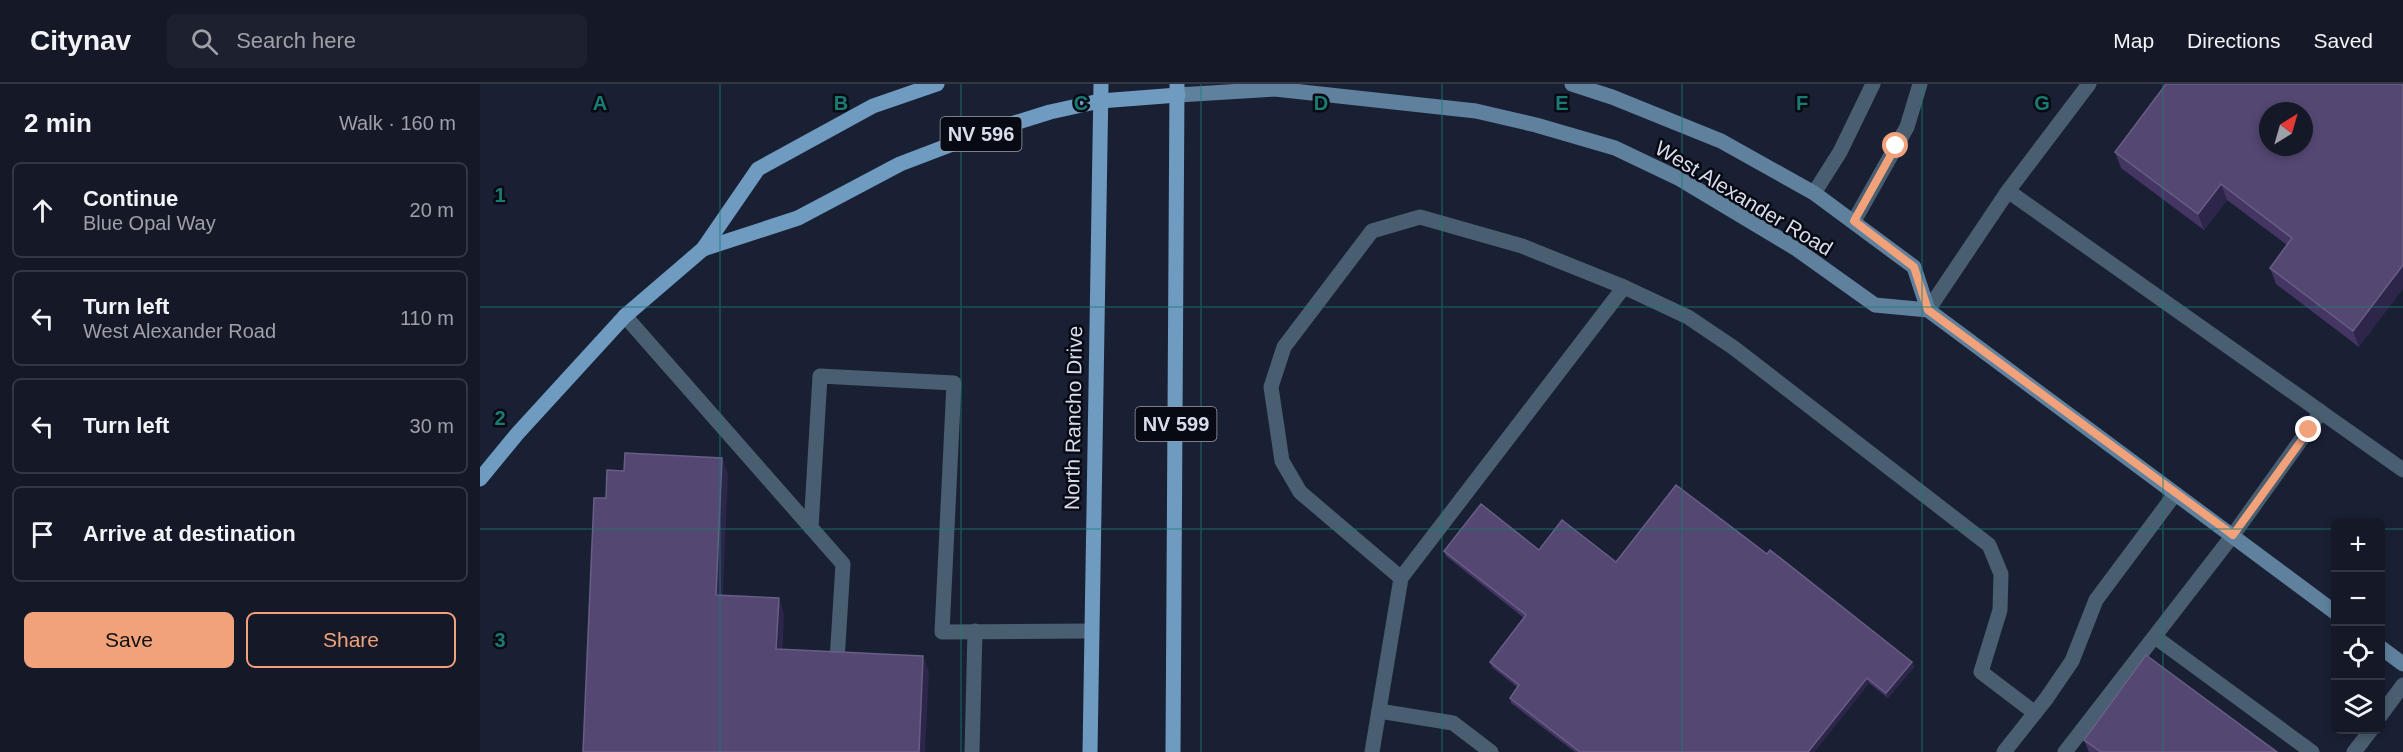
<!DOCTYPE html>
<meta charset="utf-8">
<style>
:root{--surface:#141827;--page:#1d212f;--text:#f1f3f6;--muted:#9da0a7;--line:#333744;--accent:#f1a27b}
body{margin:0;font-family:Helvetica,sans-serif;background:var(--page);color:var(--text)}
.controls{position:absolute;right:18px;bottom:18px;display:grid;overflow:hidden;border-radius:9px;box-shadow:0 3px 9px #0003}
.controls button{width:54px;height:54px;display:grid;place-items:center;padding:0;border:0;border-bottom:2px solid var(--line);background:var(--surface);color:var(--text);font:30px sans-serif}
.compass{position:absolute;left:1779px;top:18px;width:54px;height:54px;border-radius:50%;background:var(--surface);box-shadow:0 3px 9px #0003;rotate:37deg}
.stop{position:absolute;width:18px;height:18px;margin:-14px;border:4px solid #f1a27b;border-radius:50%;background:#fff}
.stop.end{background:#f1a27b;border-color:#fff;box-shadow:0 2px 6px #0008}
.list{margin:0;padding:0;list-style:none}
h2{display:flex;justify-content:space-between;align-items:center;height:78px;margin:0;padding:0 24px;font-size:26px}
h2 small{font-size:20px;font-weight:400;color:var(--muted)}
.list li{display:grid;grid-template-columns:39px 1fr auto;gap:18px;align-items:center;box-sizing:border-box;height:96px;margin:0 12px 12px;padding:0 12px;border:2px solid var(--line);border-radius:9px}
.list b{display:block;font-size:22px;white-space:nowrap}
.list p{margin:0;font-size:20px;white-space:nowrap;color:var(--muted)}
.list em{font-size:20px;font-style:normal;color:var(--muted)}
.actions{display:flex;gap:12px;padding:18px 24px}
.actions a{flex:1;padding:14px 0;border:2px solid var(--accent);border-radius:9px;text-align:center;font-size:21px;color:var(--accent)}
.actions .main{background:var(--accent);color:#111}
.icon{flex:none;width:33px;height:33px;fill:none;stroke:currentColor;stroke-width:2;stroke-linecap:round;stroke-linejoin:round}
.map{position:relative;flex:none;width:1923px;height:668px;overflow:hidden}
header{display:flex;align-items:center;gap:36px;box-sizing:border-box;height:84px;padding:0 30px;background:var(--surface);border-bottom:2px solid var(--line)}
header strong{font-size:28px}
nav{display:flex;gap:33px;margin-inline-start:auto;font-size:21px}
.search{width:420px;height:54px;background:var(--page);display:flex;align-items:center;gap:15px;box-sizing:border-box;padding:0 21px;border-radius:9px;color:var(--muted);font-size:22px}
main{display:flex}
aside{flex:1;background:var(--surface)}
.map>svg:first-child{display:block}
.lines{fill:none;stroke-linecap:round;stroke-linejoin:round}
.lane{stroke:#495e70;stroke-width:15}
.street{stroke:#495e70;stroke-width:15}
.secondary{stroke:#5f819d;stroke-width:15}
.primary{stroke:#6f9bc0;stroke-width:15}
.wall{fill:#443563}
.shaded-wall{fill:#2d254a}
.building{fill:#544772;stroke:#695e85;stroke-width:1.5;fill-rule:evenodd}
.route{stroke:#f1a27b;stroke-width:8}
.grid{fill:none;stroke:#197b74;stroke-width:1.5;stroke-opacity:0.55}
.labels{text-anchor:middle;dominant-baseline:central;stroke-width:5;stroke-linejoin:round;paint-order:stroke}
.shield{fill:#080a13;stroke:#9a9eaa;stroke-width:1.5}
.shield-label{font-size:20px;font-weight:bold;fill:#d8ddeb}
.street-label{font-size:21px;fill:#d8ddeb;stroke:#080a13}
.grid-label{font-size:20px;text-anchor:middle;font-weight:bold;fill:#197b74;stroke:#080a13;stroke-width:5;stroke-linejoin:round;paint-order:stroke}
</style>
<header>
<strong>Citynav</strong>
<div class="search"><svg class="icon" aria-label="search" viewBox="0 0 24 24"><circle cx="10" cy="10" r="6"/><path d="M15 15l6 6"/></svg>Search here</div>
<nav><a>Map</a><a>Directions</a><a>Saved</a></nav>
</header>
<main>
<aside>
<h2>2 min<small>Walk · 160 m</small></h2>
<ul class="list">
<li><svg class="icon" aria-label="ahead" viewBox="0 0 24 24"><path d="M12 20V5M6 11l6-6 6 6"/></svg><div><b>Continue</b><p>Blue Opal Way</p></div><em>20 m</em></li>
<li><svg class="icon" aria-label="left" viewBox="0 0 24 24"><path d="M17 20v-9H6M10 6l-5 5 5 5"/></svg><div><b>Turn left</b><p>West Alexander Road</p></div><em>110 m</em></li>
<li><svg class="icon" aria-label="left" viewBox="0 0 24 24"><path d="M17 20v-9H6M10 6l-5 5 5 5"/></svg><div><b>Turn left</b></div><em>30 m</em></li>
<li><svg class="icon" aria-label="arrive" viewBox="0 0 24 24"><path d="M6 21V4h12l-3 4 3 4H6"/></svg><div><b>Arrive at destination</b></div></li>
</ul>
<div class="actions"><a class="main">Save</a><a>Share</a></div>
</aside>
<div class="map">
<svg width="1923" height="668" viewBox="0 0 1923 668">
<rect width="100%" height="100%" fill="#1a2034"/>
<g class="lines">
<!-- lane -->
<g class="lane">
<polyline points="1528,107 1609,0"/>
<polyline points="1448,226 1528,107 1841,328"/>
<polyline points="145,232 363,480 357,577"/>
<polyline points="331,444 340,292 474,299 462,548 611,547"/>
<polyline points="921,494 820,408 802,377 791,303 804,263 892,147 940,133 1042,162 1144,203"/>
<polyline points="1675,553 1832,668"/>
<polyline points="899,627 973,639 1011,668"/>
<polyline points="1900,632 1923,601"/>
<polyline points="492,668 495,547"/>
<polyline points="892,668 921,494 1144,203 1208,233 1254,264 1509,461 1521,490 1520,526 1501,588 1555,629"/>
<polyline points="1524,668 1566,615 1592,577 1616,516 1695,410"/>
<polyline points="1585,668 1753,451 1841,328 1923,386"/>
<polyline points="1874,668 1891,646"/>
</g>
<!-- street -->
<g class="street">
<polyline points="1334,109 1360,68 1393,0"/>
<polyline points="1374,137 1427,43 1440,0"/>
</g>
<!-- secondary -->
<g class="secondary">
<polyline points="1092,0 1132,13 1241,57 1334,109 1434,183 1448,226"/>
<polyline points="698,11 795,5 996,27 1056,41 1135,64 1200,95 1315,164 1395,221 1448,226 1856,529"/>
<polyline points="1900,563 1923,580"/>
</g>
<!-- primary -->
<g class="primary">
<polyline points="223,165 318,134 420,80 496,51 570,28 620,17 698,11"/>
<polyline points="0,395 37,350 145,232 223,165 278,85 393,22 457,0"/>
<polyline points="610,668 621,0"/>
<polyline points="693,668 697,0"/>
</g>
</g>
<!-- wall -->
<g class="wall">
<polygon points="1923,0 1879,263 1796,200 1790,184 1807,161 1747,116 1724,146 1641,84 1635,68"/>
<polygon points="1059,466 1136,478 1432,578 1434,583 1408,614 1389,599 1334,668 1095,668 1031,619 1030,614 1037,603 1012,583 1010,578 1044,534 966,472 964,467"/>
<polygon points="1604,656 1797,668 1609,668"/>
</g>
<!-- shaded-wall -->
<g class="shaded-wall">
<polygon points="1741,100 1747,116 1724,146 1718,130"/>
<polygon points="1923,181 1923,205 1879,263 1873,247"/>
<polygon points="242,374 248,390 242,527 236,511"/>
<polygon points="299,514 304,530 302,581 296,565"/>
<polygon points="443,572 449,588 445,668 439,668"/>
<polygon points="1432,578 1434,583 1408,614 1406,609"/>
<polygon points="1387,594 1389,599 1334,668 1328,668"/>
</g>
<!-- building -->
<g class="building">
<path d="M1686,0H1923V181L1873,247L1790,184L1812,154L1741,100L1718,130L1635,68ZM1788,27H1824V63H1788Z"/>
<polygon points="145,369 242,374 236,511 299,514 296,565 443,572 439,668 103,668 114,414 126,414 127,386 144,387"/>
<polygon points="1196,401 1287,470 1290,466 1432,578 1406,609 1387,594 1328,668 1100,668 1030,614 1039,601 1010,578 1046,531 964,467 1001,420 1059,466 1082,436 1136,478"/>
<polygon points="1666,571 1797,668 1621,668 1604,656"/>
</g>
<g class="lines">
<!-- route -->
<polyline class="route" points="1416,62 1374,137 1434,183 1448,226 1753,451 1829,346"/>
</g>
<!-- grid -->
<path class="grid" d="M240,0V668M481,0V668M721,0V668M962,0V668M1202,0V668M1442,0V668M1683,0V668M0,223H1923M0,445H1856M1900,445H1923"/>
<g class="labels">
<!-- shield labels -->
<g class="shield">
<rect x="460.5" y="33" width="81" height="34" rx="4.5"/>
<rect x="655.5" y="323" width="81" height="34" rx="4.5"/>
</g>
<g class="shield-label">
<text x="501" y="50">NV 596</text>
<text x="696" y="340">NV 599</text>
</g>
<!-- street labels -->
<g class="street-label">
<text transform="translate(1264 114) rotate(31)">West Alexander Road</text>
<text transform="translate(593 334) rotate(-89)">North Rancho Drive</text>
</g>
</g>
<g class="grid-label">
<text x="120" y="26">A</text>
<text x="361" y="26">B</text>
<text x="601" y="26">C</text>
<text x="841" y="26">D</text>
<text x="1082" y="26">E</text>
<text x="1322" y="26">F</text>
<text x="1562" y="26">G</text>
<text x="20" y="118">1</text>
<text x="20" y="341">2</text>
<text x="20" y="563">3</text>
</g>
</svg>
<div class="controls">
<button>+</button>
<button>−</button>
<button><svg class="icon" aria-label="locate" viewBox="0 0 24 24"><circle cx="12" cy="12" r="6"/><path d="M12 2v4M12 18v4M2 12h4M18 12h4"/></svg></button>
<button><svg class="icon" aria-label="layers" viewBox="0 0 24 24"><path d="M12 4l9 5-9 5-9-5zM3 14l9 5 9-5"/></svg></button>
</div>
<svg class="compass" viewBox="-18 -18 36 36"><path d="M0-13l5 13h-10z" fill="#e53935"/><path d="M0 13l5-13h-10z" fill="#9da0a7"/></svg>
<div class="stop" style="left:1416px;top:62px"></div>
<div class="stop end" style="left:1829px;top:346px"></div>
</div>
</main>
